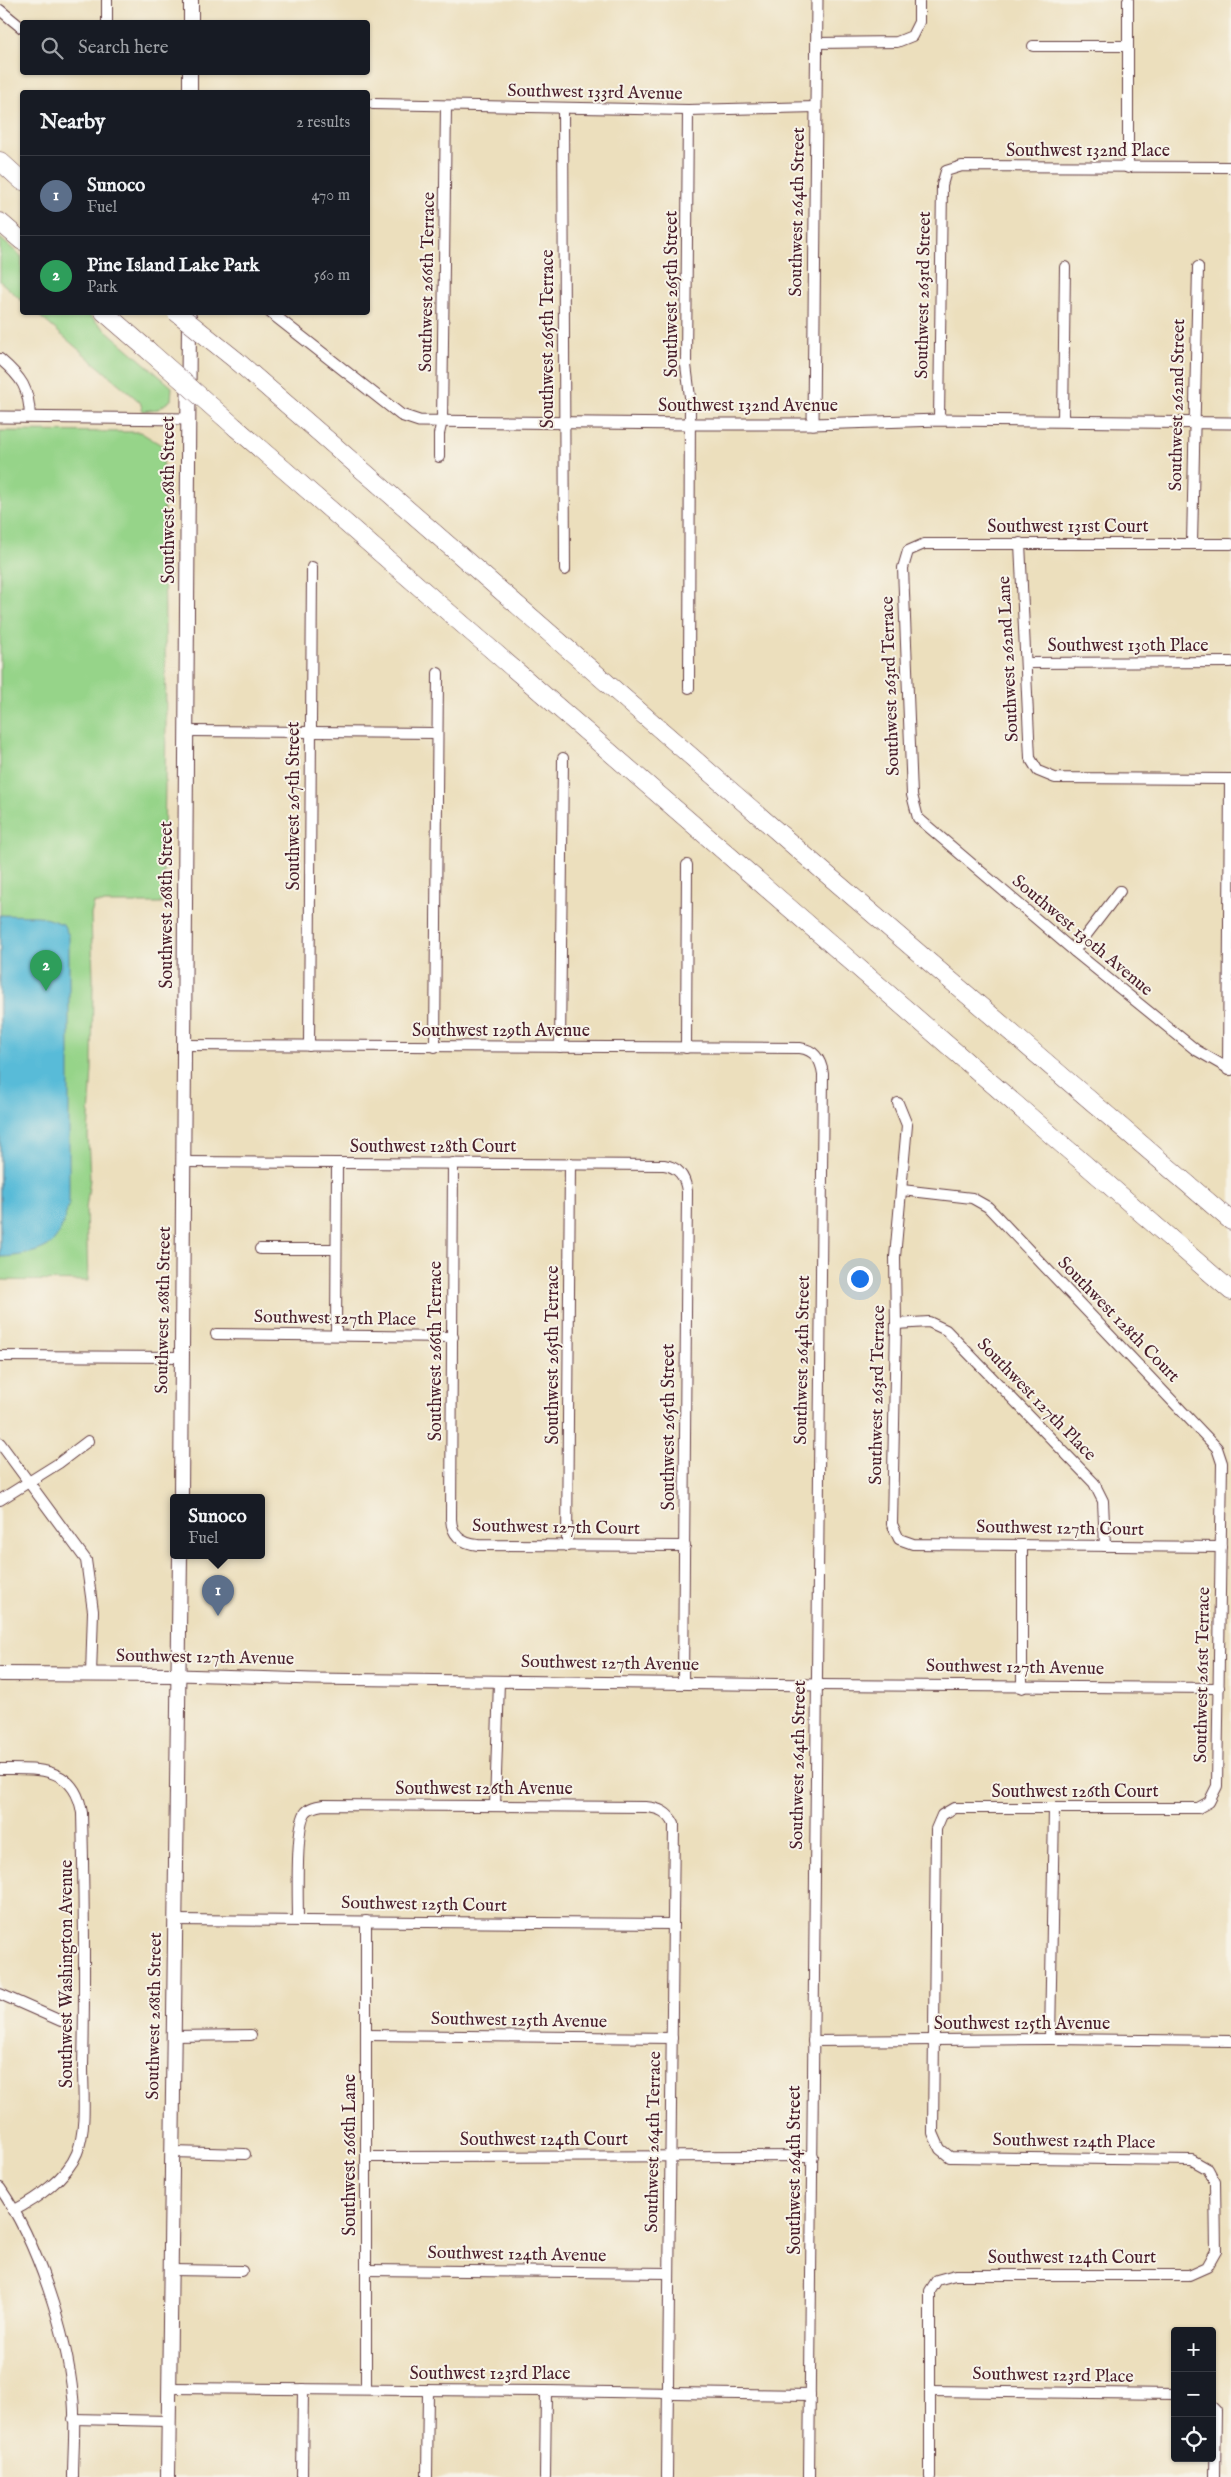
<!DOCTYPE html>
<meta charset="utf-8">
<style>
:root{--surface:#171b24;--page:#242831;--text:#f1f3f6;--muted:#9ea1a6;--line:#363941;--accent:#d1495b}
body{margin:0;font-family:"IM FELL English",serif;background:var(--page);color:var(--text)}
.controls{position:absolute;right:15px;bottom:15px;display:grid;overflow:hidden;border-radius:5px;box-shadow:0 1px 4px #0004}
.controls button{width:45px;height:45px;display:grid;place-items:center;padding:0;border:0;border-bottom:1px solid var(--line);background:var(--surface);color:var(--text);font:25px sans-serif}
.you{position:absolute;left:859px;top:1278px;width:18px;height:18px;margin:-12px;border:4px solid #fff;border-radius:50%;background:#1a73e8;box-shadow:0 0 0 8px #1a73e833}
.badge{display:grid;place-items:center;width:32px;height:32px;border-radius:50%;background:var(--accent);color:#fff;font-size:16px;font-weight:700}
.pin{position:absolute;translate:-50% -41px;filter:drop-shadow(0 1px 2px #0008)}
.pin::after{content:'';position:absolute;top:26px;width:18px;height:15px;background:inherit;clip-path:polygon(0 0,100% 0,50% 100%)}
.popup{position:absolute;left:170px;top:1494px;width:95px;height:65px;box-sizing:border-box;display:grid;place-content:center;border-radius:5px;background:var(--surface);filter:drop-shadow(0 1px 4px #0005);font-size:16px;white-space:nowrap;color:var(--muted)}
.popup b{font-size:19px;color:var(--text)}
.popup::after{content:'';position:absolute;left:50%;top:100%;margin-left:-10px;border:10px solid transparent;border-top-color:var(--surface)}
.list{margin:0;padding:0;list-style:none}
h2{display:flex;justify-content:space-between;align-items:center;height:65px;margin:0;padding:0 20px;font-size:21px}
h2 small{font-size:16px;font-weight:400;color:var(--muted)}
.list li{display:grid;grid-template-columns:32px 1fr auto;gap:15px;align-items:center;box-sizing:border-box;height:80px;padding:0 20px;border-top:1px solid var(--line)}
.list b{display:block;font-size:19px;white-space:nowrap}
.list p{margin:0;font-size:16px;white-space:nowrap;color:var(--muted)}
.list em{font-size:16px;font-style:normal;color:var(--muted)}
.icon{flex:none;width:28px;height:28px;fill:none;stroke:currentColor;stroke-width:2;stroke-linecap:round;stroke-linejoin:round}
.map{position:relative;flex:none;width:1231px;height:2477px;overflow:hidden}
.search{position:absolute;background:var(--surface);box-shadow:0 1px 4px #0004;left:20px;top:20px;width:350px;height:55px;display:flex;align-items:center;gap:12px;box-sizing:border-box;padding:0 18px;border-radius:5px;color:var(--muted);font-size:19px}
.panel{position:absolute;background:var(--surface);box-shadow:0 1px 4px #0004;left:20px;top:90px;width:350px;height:225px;border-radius:5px}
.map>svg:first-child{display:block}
.green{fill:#96d489;stroke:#707a5a}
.water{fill:#59bbd8;stroke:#526d82}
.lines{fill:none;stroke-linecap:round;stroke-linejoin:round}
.minor-casing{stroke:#623c41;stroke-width:12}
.tertiary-casing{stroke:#623c41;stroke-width:13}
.secondary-casing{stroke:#623c41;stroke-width:16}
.motorway-casing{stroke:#623c41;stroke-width:19}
.minor{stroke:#fff;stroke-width:10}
.tertiary{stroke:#fff;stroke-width:11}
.secondary{stroke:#fff;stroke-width:14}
.motorway{stroke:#fff;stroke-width:18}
.motorway-bridge-casing{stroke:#623c41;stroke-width:19;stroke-linecap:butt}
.motorway-bridge{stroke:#fff;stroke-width:18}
.labels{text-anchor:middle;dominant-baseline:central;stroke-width:4;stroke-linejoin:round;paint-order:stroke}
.street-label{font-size:18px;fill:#4a1f2b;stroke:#f7f3e8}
</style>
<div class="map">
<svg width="1231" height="2477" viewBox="0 0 1231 2477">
<rect width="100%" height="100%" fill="#f7f3e8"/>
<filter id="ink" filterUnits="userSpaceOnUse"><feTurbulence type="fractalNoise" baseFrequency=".02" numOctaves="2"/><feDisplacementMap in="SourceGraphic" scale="10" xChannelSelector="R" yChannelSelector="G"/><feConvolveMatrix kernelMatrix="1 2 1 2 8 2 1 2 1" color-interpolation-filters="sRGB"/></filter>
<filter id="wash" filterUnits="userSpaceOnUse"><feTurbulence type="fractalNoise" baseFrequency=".0096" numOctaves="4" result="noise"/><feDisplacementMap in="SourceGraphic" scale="20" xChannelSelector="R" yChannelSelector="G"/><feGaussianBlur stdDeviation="1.12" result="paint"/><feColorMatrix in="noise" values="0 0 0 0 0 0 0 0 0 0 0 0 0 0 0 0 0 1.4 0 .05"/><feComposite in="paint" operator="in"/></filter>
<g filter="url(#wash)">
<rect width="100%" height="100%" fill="#ecdfbd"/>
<!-- green -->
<g class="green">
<polygon points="0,238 22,257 22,301 0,281"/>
<polygon points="36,313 86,313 172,387 171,400 158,409 143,411 140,402"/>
<path d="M0,431L140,432L163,446L166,723L163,903H94L91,915L93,978L92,1069L88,1136L90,1179L86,1209L88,1281C59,1280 30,1281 0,1280Z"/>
</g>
<!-- water -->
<path class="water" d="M0,915L39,916L63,924L69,936V1204C65,1216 62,1233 52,1243C41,1253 14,1257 0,1257Z"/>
</g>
<g filter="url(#ink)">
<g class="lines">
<defs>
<g id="minor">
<polyline points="0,10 22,28"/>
<polyline points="107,22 107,0"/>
<polyline points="817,43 897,42 912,36 919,22 919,0"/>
<polyline points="1033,46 1128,46"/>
<polyline points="373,104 688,110 816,107"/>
<polyline points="563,108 565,570"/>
<polyline points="688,110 686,365 690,397 689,688"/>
<polyline points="1128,168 1128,0"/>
<path d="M0,359C22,378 29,388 30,417"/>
<polyline points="939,420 942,185 946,171 962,166 1231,167"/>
<polyline points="1063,420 1065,267"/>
<polyline points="439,457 439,434 442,421 446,106"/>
<polyline points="1020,543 1030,758 1038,771 1055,778 1231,779"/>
<polyline points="1192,544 1198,267"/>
<polyline points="1231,544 924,544 908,551 903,568 912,795 918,818 1074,951 1196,1050 1231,1070"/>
<polyline points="1026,663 1231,662"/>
<polyline points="187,731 437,733"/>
<polyline points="1074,951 1120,891"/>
<path d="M185,1045L800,1048C815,1050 821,1060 823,1074L809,2477"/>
<polyline points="309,1046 312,567"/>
<polyline points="435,1047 438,673"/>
<polyline points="560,1047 563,758"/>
<polyline points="686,1048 687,865"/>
<polyline points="1228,1070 1230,779"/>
<polyline points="898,1103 907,1125 895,1257 896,1324 892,1524 899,1539 913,1544 1221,1547"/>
<path d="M184,1162L664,1165C679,1167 685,1177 687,1191L683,1683"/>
<path d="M453,1163L451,1519C452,1536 461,1543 478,1545L685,1546"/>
<polyline points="902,1190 972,1198 988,1207 1217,1448 1222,1463 1217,1786 1209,1802 1198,1808 954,1808 942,1815 936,1829 933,2133 940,2149 950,2157 1192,2160 1208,2169 1215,2182 1216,2251 1207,2267 1189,2275 955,2275 937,2280 930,2291 930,2477"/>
<polyline points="260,1249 336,1249"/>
<polyline points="896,1324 929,1322 946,1330 1094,1483 1103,1501 1105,1546"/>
<polyline points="216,1334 453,1337"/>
<polyline points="336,1334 337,1163"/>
<polyline points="0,1356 183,1357"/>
<polyline points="0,1443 86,1560 93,1611 91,1675"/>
<polyline points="0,1500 59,1463 88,1441"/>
<polyline points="1022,1545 1022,1688"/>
<polyline points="567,1546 570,1164"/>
<polyline points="818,1685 1219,1688"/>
<path d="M0,1769C38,1769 75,1766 82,1813C84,1897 85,1982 83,2067C83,2094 87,2128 77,2153C67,2178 36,2199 13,2211"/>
<polyline points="495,1806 499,1681"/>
<polyline points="175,1920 673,1924"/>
<path d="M298,1920C298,1900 295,1824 306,1812C310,1807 317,1806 323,1805L646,1807C659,1808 668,1812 674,1824L667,2477"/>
<polyline points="0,1994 61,2021"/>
<polyline points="366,2035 672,2038"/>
<polyline points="173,2036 251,2035"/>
<polyline points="1050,2039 1054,1808"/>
<polyline points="813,2041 1050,2039 1231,2041"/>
<polyline points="172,2152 245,2154"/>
<polyline points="366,2157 813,2156"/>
<path d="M0,2188C37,2241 67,2333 73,2397C76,2423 73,2451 73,2477"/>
<polyline points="170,2270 242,2271"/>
<polyline points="366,2270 668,2273"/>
<polyline points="169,2388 546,2391 810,2395"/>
<polyline points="366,2389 366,1921"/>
<polyline points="930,2391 1175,2394"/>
<polyline points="1212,2407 1216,2411 1215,2477"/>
<polyline points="73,2419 168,2421"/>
<polyline points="302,2477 303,2389"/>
<polyline points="427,2477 428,2390"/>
<polyline points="545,2477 546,2391"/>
</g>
<g id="tertiary">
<polyline points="270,312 401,415 419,421 690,424 813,424 939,420 1231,423"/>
<polyline points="0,417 188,419"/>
<polyline points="813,424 817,0"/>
<polyline points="178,1675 312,1679 818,1685"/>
</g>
<g id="secondary">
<polyline points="191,22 191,0"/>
<polyline points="190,92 190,72"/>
<polyline points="181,1497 189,316"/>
<polyline points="0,1674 178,1675"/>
<polyline points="168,2477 180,1555"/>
</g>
<g id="motorway">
<polyline points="0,161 22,181"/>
<polyline points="0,222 22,241"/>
<polyline points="104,312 149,351"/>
<polyline points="237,361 809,859 1231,1221"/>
<polyline points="235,427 1231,1291"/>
</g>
</defs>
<!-- minor casing -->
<use href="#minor" class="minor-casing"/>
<!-- tertiary casing -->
<use href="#tertiary" class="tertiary-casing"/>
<!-- secondary casing -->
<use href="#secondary" class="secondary-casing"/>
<!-- motorway casing -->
<use href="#motorway" class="motorway-casing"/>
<!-- minor -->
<use href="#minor" class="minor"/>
<!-- tertiary -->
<use href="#tertiary" class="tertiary"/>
<!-- secondary -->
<use href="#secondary" class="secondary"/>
<!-- motorway -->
<use href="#motorway" class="motorway"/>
<defs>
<g id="motorway-bridge">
<polyline points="176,312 237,361"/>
<polyline points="149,351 235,427"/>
</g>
</defs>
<!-- motorway-bridge casing -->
<use href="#motorway-bridge" class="motorway-bridge-casing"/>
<!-- motorway-bridge -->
<use href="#motorway-bridge" class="motorway-bridge"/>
</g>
</g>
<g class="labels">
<!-- street labels -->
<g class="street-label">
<text transform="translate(595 93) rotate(1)">Southwest 133rd Avenue</text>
<text x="1088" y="151">Southwest 132nd Place</text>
<text transform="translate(798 212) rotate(-89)">Southwest 264th Street</text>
<text transform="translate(428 282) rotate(-89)">Southwest 266th Terrace</text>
<text transform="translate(672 294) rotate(-90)">Southwest 265th Street</text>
<text transform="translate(924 295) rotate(-89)">Southwest 263rd Street</text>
<text transform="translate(548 339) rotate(-90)">Southwest 265th Terrace</text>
<text transform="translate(1178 405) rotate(-89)">Southwest 262nd Street</text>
<text x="748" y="406">Southwest 132nd Avenue</text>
<text transform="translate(169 500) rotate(-90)">Southwest 268th Street</text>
<text x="1068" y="527">Southwest 131st Court</text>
<text x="1128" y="646">Southwest 130th Place</text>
<text transform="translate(1009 659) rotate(-93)">Southwest 262nd Lane</text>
<text transform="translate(891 686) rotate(-92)">Southwest 263rd Terrace</text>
<text transform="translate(294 806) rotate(-90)">Southwest 267th Street</text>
<text transform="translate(167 905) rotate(-90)">Southwest 268th Street</text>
<text transform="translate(1082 936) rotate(40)">Southwest 130th Avenue</text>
<text x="501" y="1031">Southwest 129th Avenue</text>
<text x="433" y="1147">Southwest 128th Court</text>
<text transform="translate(164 1310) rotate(-89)">Southwest 268th Street</text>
<text transform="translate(335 1319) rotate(1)">Southwest 127th Place</text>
<text transform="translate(1118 1320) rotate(46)">Southwest 128th Court</text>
<text transform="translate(436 1351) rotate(-90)">Southwest 266th Terrace</text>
<text transform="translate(553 1355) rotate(-90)">Southwest 265th Terrace</text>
<text transform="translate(803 1360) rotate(-89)">Southwest 264th Street</text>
<text transform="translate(878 1395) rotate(-89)">Southwest 263rd Terrace</text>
<text transform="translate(1036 1400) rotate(46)">Southwest 127th Place</text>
<text transform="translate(669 1427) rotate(-90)">Southwest 265th Street</text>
<text transform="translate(556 1528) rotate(1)">Southwest 127th Court</text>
<text transform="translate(1060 1529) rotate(1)">Southwest 127th Court</text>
<text transform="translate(205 1658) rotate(1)">Southwest 127th Avenue</text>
<text transform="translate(610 1664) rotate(1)">Southwest 127th Avenue</text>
<text transform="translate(1015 1668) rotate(1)">Southwest 127th Avenue</text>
<text transform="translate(1203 1675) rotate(-89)">Southwest 261st Terrace</text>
<text transform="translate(799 1765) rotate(-89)">Southwest 264th Street</text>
<text x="484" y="1789">Southwest 126th Avenue</text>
<text x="1075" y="1792">Southwest 126th Court</text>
<text transform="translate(424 1905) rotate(1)">Southwest 125th Court</text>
<text transform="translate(67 1974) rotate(-90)">Southwest Washington Avenue</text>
<text transform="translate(155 2016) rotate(-89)">Southwest 268th Street</text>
<text transform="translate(519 2021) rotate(1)">Southwest 125th Avenue</text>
<text x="1022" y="2024">Southwest 125th Avenue</text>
<text x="544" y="2140">Southwest 124th Court</text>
<text transform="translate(654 2142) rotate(-89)">Southwest 264th Terrace</text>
<text transform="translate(1074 2142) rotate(1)">Southwest 124th Place</text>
<text transform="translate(350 2155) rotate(-90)">Southwest 266th Lane</text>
<text transform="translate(795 2170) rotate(-90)">Southwest 264th Street</text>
<text transform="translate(517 2255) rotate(1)">Southwest 124th Avenue</text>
<text x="1072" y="2258">Southwest 124th Court</text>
<text x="490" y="2374">Southwest 123rd Place</text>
<text transform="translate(1053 2376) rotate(1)">Southwest 123rd Place</text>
</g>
</g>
</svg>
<div class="controls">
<button>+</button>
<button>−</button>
<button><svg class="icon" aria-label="locate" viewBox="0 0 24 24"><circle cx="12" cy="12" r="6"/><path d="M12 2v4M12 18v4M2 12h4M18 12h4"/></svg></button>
</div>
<div class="you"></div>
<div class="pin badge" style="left:218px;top:1616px;background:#5c6f8a">1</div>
<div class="popup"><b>Sunoco</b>Fuel</div>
<div class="pin badge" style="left:46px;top:991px;background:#2e9e5b">2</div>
<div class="search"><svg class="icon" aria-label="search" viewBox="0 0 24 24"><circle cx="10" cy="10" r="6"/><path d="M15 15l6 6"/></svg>Search here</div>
<section class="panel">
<h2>Nearby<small>2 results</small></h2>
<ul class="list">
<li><span class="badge" style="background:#5c6f8a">1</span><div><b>Sunoco</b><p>Fuel</p></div><em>470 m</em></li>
<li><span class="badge" style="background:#2e9e5b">2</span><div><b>Pine Island Lake Park</b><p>Park</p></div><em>560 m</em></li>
</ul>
</section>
</div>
